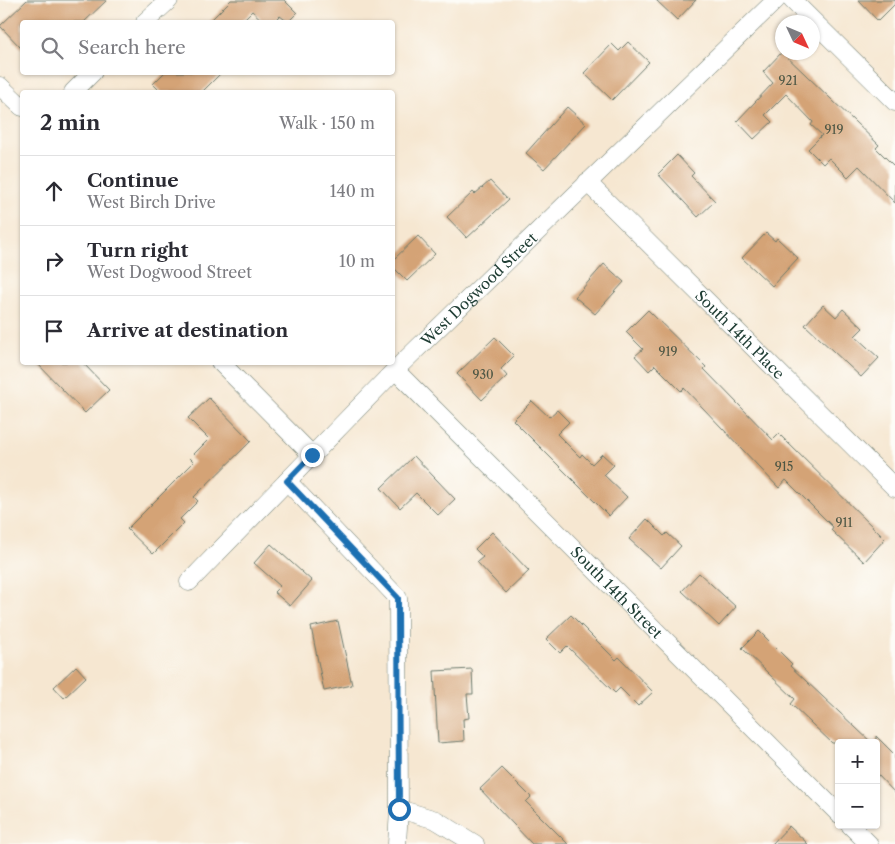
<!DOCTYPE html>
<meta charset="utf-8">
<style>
:root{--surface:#fff;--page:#f7f7f7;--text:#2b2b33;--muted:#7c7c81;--line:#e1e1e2}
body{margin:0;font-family:"Libre Caslon Text",serif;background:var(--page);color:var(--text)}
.controls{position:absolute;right:15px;bottom:15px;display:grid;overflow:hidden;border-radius:5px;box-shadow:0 1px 4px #0004}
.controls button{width:45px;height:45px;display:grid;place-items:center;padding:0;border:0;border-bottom:1px solid var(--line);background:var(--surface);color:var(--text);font:25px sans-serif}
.compass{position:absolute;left:775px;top:15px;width:45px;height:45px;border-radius:50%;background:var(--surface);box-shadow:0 1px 4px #0004;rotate:134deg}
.stop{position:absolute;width:15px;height:15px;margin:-11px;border:4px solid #1f6fb2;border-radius:50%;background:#fff}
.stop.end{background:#1f6fb2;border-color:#fff;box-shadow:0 1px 5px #0008}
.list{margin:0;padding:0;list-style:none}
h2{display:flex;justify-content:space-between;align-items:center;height:65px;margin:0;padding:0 20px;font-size:21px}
h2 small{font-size:16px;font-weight:400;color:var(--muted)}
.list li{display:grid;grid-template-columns:32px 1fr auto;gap:15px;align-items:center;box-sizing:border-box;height:70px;padding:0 20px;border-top:1px solid var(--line)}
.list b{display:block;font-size:19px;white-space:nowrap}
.list p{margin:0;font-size:16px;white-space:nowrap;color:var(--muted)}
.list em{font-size:16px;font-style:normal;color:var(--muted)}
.icon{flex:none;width:28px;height:28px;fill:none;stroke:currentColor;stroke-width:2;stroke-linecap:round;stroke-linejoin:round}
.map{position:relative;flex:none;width:895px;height:844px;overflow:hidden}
.search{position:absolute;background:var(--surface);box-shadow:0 1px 4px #0004;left:20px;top:20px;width:375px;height:55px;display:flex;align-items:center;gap:12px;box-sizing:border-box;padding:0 18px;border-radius:5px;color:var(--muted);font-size:19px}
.panel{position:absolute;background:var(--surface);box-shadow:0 1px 4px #0004;left:20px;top:90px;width:375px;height:275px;border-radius:5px}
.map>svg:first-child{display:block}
.building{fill:#d4a376}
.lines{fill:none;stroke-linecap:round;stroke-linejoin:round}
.minor-casing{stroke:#6a786b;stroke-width:19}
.minor{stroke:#fff;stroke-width:18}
.route{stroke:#1f6fb2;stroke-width:6}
.labels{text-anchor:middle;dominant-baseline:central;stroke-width:4.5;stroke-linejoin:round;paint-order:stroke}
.number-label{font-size:12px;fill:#4c5644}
.street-label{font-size:15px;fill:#1f3d34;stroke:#fdfcf7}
</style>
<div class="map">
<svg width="895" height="844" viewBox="0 0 895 844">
<rect width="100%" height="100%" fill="#fdfcf7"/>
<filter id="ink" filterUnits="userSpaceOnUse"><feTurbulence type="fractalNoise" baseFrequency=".02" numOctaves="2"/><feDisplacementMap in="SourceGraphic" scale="10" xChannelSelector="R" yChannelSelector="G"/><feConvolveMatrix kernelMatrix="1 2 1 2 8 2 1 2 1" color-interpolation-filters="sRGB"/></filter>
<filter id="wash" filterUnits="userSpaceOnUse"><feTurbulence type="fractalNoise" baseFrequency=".0096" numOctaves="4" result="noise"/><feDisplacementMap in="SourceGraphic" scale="20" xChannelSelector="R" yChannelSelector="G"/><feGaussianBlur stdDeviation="1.12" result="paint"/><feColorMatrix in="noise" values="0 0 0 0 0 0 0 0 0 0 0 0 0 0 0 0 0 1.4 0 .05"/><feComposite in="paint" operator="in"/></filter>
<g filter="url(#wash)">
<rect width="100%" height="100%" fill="#f6e7d1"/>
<g id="blocks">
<!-- building -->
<g class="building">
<polygon points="27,0 107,0 84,22 22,22 22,49 0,26"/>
<polygon points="231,0 284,0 297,13 288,22 280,16 274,22 264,22 252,11 241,22 209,22"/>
<polygon points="656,0 696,0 677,20"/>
<polygon points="858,0 895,0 895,4 878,21"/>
<polygon points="628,42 649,62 612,100 584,73 612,44 619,51"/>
<polygon points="782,52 879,145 876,148 895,167 895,203 859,166 848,177 829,158 823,164 808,149 822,135 811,125 813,122 786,94 765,115 772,122 754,139 737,121 773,83 763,72"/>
<polygon points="165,72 222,72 202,92 161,92 153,84"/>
<polygon points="567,107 586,124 544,169 526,153"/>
<polygon points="677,155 694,173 691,176 715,201 698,217 658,174"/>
<polygon points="490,181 508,200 467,238 447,217 473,192 475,194"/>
<polygon points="766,233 775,241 777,238 798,258 772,286 742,258"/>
<polygon points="418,236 435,254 407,281 392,266 392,261"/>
<polygon points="604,264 624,282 595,314 575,297"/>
<polygon points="823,305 836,317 843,309 863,328 855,336 879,358 861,377 805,325"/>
<polygon points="648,310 706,367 704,369 773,440 779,434 885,539 864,562 831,530 833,527 786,480 779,488 684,388 681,391 655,365 649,371 635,356 643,349 626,332"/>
<polygon points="495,337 514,356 501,369 507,376 482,400 457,374"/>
<polygon points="36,362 82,362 109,390 85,413"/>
<polygon points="209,398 251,441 194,497 198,501 180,519 184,523 153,554 127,529 194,462 190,458 209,439 188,418"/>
<polygon points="532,401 549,417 557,410 569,422 557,434 580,457 582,454 592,464 602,454 614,465 604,475 627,497 609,516 513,420"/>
<polygon points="414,456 455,499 438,515 416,493 400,508 381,488"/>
<polygon points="647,519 664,536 667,533 681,546 661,568 629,539"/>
<polygon points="492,532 529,571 506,593 477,562 483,557 475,549"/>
<polygon points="271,544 312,581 290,606 274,592 280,586 254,563"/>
<polygon points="699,573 736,607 719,626 682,591"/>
<polygon points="571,615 616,660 619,657 653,692 638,706 620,688 615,693 567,646 560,653 546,639"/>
<polygon points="338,621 352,685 324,691 311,627"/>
<polygon points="759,631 792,664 790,666 872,743 832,743 791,704 795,699 742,648"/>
<polygon points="76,666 86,677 64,698 54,687"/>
<polygon points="472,669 473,694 467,694 469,718 463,719 464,741 438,743 434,671"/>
<polygon points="876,736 895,755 895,793 876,773"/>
<polygon points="502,768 531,797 526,802 568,844 532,844 480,789"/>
<polygon points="789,826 808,844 772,844"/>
</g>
</g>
</g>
<g filter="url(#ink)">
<use href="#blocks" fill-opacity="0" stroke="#6a786b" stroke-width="1"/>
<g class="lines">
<defs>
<g id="minor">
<polyline points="792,0 895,102"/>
<polyline points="145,22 169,0"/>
<polyline points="0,86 22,107"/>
<polyline points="73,92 93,72"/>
<path id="s1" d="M587,182L895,488"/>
<polyline points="220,362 312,455"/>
<path id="s2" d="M395,370L839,814"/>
<polyline points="287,481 398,598 399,809 397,844"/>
<path id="s3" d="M189,582L395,370L776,0"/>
<polyline points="399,809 436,820 475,844"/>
<polyline points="850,825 869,844"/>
</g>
</defs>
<!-- minor casing -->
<use href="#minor" class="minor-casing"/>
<!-- minor -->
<use href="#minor" class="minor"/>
</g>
</g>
<g class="lines" filter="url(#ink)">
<!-- route -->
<polyline class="route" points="312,455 287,481 398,598 399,809"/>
</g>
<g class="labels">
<!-- number labels -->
<g class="number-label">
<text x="788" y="80">921</text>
<text x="834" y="129">919</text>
<text x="668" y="351">919</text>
<text x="483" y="374">930</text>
<text x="784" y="466">915</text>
<text x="844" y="522">911</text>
</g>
<!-- street labels -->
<g class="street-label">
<text stroke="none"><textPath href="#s3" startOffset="412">West Dogwood Street</textPath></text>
<text stroke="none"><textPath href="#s1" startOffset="216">South 14th Place</textPath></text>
<text stroke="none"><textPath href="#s2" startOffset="314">South 14th Street</textPath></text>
</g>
</g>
</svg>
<div class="controls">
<button>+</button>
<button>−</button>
</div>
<svg class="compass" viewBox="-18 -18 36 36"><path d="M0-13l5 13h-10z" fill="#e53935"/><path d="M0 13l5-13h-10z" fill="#7c7c81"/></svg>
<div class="stop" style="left:399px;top:809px"></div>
<div class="stop end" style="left:312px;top:455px"></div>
<div class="search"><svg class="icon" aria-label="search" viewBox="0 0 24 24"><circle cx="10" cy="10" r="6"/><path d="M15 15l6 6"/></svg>Search here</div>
<section class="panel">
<h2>2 min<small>Walk · 150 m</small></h2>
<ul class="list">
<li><svg class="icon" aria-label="ahead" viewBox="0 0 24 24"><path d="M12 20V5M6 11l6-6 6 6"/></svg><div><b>Continue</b><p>West Birch Drive</p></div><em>140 m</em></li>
<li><svg class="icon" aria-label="right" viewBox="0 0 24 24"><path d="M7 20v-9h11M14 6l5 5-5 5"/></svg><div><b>Turn right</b><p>West Dogwood Street</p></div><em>10 m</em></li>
<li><svg class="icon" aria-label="arrive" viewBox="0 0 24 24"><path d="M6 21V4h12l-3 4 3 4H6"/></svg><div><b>Arrive at destination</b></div></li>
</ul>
</section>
</div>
